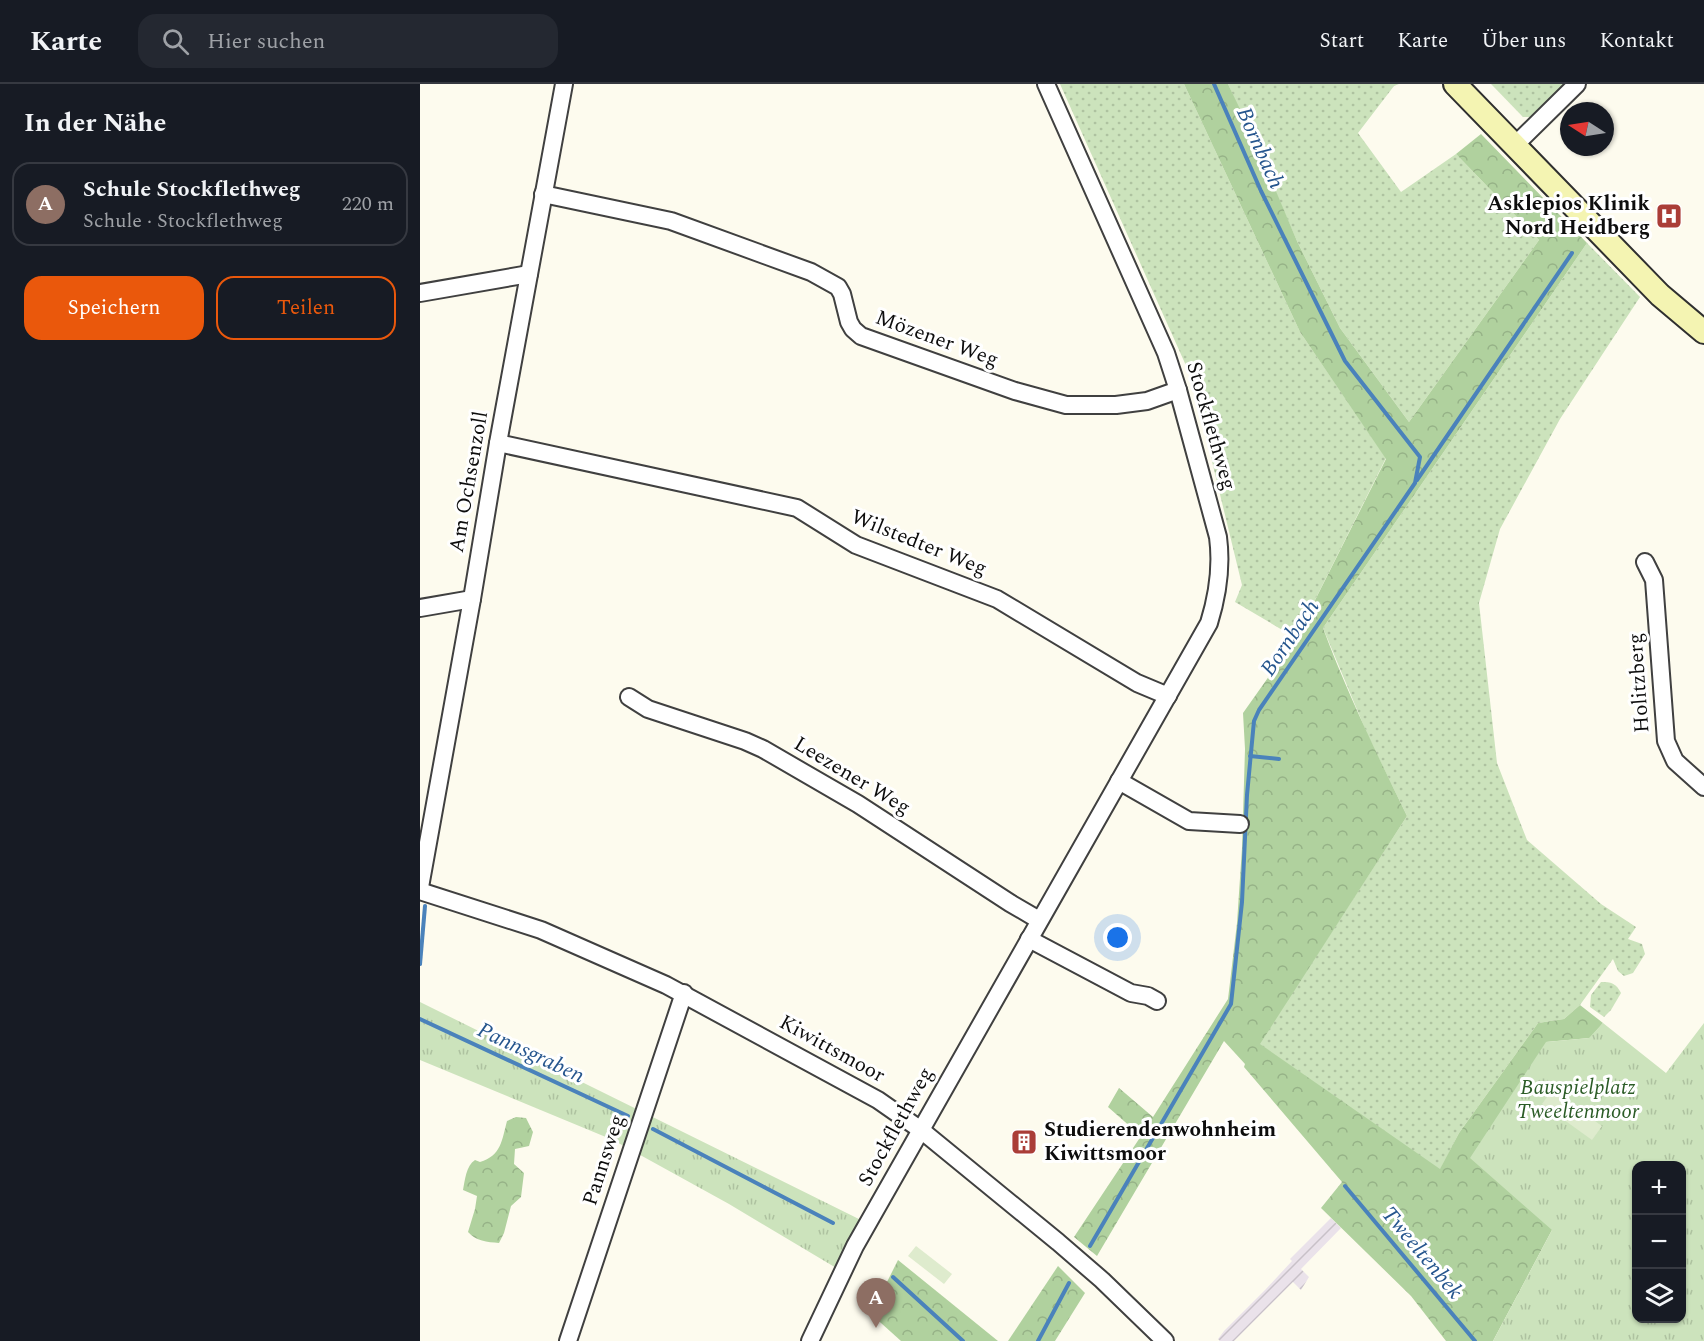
<!DOCTYPE html>
<html lang="de">
<meta charset="utf-8">
<style>
:root{--surface:#171b24;--page:#242831;--text:#f1f3f6;--muted:#9ea1a6;--line:#363941;--accent:#ea580c}
body{margin:0;font-family:Spectral,serif;background:var(--page);color:var(--text)}
.controls{position:absolute;right:18px;bottom:18px;display:grid;overflow:hidden;border-radius:12px;box-shadow:0 2px 4px #0004}
.controls button{width:54px;height:54px;display:grid;place-items:center;padding:0;border:0;border-bottom:2px solid var(--line);background:var(--surface);color:var(--text);font:30px sans-serif}
.compass{position:absolute;left:1140px;top:18px;width:54px;height:54px;border-radius:50%;background:var(--surface);box-shadow:0 2px 4px #0004;rotate:282deg}
.you{position:absolute;left:698px;top:854px;width:21px;height:21px;margin:-15px;border:4px solid #fff;border-radius:50%;background:#1a73e8;box-shadow:0 0 0 9px #1a73e833}
.badge{display:grid;place-items:center;width:39px;height:39px;border-radius:50%;background:var(--accent);color:#fff;font-size:20px;font-weight:700}
.pin{position:absolute;translate:-50% -50px;filter:drop-shadow(0 2px 3px #0008)}
.pin::after{content:'';position:absolute;top:32px;width:21px;height:18px;background:inherit;clip-path:polygon(0 0,100% 0,50% 100%)}
.list{margin:0;padding:0;list-style:none}
h2{display:flex;justify-content:space-between;align-items:center;height:78px;margin:0;padding:0 24px;font-size:26px}
h2 small{font-size:20px;font-weight:400;color:var(--muted)}
.list li{display:grid;grid-template-columns:39px 1fr auto;gap:18px;align-items:center;box-sizing:border-box;height:84px;margin:0 12px 12px;padding:0 12px;border:2px solid var(--line);border-radius:18px}
.list b{display:block;font-size:22px;white-space:nowrap}
.list p{margin:0;font-size:20px;white-space:nowrap;color:var(--muted)}
.list em{font-size:20px;font-style:normal;color:var(--muted)}
.actions{display:flex;gap:12px;padding:18px 24px}
.actions a{flex:1;padding:14px 0;border:2px solid var(--accent);border-radius:18px;text-align:center;font-size:21px;color:var(--accent)}
.actions .main{background:var(--accent);color:#fff}
.icon{flex:none;width:33px;height:33px;fill:none;stroke:currentColor;stroke-width:2;stroke-linecap:round;stroke-linejoin:round}
.map{position:relative;flex:none;width:1284px;height:1257px;overflow:hidden}
header{display:flex;align-items:center;gap:36px;box-sizing:border-box;height:84px;padding:0 30px;background:var(--surface);border-bottom:2px solid var(--line)}
header strong{font-size:28px}
nav{display:flex;gap:33px;margin-inline-start:auto;font-size:21px}
.search{width:420px;height:54px;background:var(--page);display:flex;align-items:center;gap:15px;box-sizing:border-box;padding:0 21px;border-radius:18px;color:var(--muted);font-size:22px}
main{display:flex}
aside{flex:1;background:var(--surface)}
.map>svg:first-child{display:block}
.industrial{fill:url(#industrial-furrows)}
.grass{fill:url(#grass-dots)}
.forest{fill:url(#forest-crowns)}
.park{fill:url(#park-tufts);fill-rule:evenodd}
.pitch{fill:#deebcd}
.lines{fill:none;stroke-linecap:round;stroke-linejoin:round}
.stream{stroke:#4a82bb;stroke-width:4}
.street-casing{stroke:#404040;stroke-width:20}
.secondary-casing{stroke:#2f2f2f;stroke-width:26}
.street{stroke:#fff;stroke-width:16}
.secondary{stroke:#f4f4b2;stroke-width:22}
.labels{text-anchor:middle;dominant-baseline:central;stroke-width:6;stroke-linejoin:round;paint-order:stroke}
.poi-label{font-size:21px;font-weight:bold;fill:#0d0d0d;stroke:#fff;text-anchor:end}
.street-label{font-size:21px;fill:#0d0d0d;stroke:#fff}
.park-label{font-size:21px;font-style:italic;fill:#2b5c26;stroke:#fff}
.water-label{font-size:22px;font-style:italic;fill:#26568e;stroke:#fff}
</style>
<header>
<strong>Karte</strong>
<div class="search"><svg class="icon" aria-label="search" viewBox="0 0 24 24"><circle cx="10" cy="10" r="6"/><path d="M15 15l6 6"/></svg>Hier suchen</div>
<nav><a>Start</a><a>Karte</a><a>Über uns</a><a>Kontakt</a></nav>
</header>
<main>
<aside>
<h2>In der Nähe<small></small></h2>
<ul class="list">
<li><span class="badge" style="background:#8d6e63">A</span><div><b>Schule Stockflethweg</b><p>Schule · Stockflethweg</p></div><em>220 m</em></li>
</ul>
<div class="actions"><a class="main">Speichern</a><a>Teilen</a></div>
</aside>
<div class="map">
<svg width="1284" height="1257" viewBox="0 0 1284 1257">
<defs>
<pattern id="industrial-furrows" width="10" height="10" patternUnits="userSpaceOnUse" patternTransform="scale(1.5)"><rect width="10" height="10" fill="#eae2ea"/><path d="M-1 1l2-2M0 10L10 0M9 11l2-2" fill="none" stroke="#c8c1c8"/></pattern>
<pattern id="grass-dots" width="8" height="8" patternUnits="userSpaceOnUse" patternTransform="scale(1.5)"><rect width="8" height="8" fill="#cce3bc"/><path d="M2 2h.1M6 6h.1" fill="none" stroke="#aec2a0" stroke-width="1.8" stroke-linecap="round"/></pattern>
<pattern id="forest-crowns" width="20" height="18" patternUnits="userSpaceOnUse" patternTransform="scale(1.5)"><rect width="20" height="18" fill="#b0d19e"/><path d="M2 6a3 3 0 1 1 6 0M12 15a3 3 0 1 1 6 0" fill="none" stroke="#96b287"/></pattern>
<pattern id="park-tufts" width="24" height="20" patternUnits="userSpaceOnUse" patternTransform="scale(1.5)"><rect width="24" height="20" fill="#cce3bc"/><path d="M3 7l-1-3M5 7V3M7 7l1-3M15 17l-1-3M17 17v-4M19 17l1-3" fill="none" stroke="#aec2a0"/></pattern>
</defs>
<rect width="100%" height="100%" fill="#fdfbee"/>
<!-- industrial -->
<polygon class="industrial" points="911,1134 921,1144 881,1185 889,1193 881,1206 873,1198 814,1257 800,1257 798,1255 804,1247 845,1206 872,1177 870,1175"/>
<!-- grass -->
<g class="grass">
<polygon points="640,0 764,0 880,248 966,374 876,554 815,518 822,501 772,295"/>
<polygon points="808,0 979,0 974,2 938,49 981,108 1036,70 1119,156 989,338 920,244 877,157"/>
<polygon points="1071,0 1144,0 1112,33 1103,33"/>
<polygon points="1167,159 1220,213 1140,335 1080,445 1059,519 1077,679 1107,756 1181,820 1216,843 1208,855 1222,860 1225,870 1213,889 1204,892 1198,887 1193,875 1160,921 1144,935 1118,939 1039,1049 1020,1086 839,960 987,732 948,652 903,544"/>
<path d="M1181,898C1191,898 1196,899 1201,909L1191,926L1184,933L1170,923L1171,911Z"/>
</g>
<!-- forest -->
<g class="forest">
<path d="M764,0H808L831,48L877,157L920,244L989,338L1119,156L1036,70L1061,50L1167,159L903,544C927,609 957,670 987,732L840,960L1020,1085L1039,1049L1118,939L1144,935L1160,921L1183,939L1170,954L1126,958L1132,1146L1073,1257H1026L991,1212L901,1124L922,1098L824,983L825,980L804,957L677,1172L654,1153L721,1052L688,1023L699,1004L733,1033L808,915L817,839L822,764L825,665L823,629L876,554L966,375L880,248Z"/>
<path d="M96,1033L106,1034L113,1048L109,1062L95,1065L94,1080L104,1089L101,1113L91,1122L84,1149L79,1159C67,1158 56,1157 48,1148L55,1125L57,1112L43,1106C45,1096 46,1082 55,1076L60,1078C81,1072 82,1056 87,1037Z"/>
<polygon points="478,1176 578,1257 481,1257 451,1230"/>
<polygon points="638,1182 665,1209 635,1257 588,1257"/>
</g>
<!-- park -->
<g class="park">
<polygon points="0,918 453,1142 428,1191 309,1120 193,1056 0,976"/>
<path d="M1183,939L1246,989L1284,939V1257H1073L1132,1146L1050,1074L1126,958L1169,954ZM1216,1082H1262V1234H1216Z"/>
</g>
<!-- pitch -->
<g class="pitch">
<polygon points="1132,1006 1182,1042 1172,1056 1122,1020"/>
<polygon points="496,1162 532,1190 524,1200 488,1172"/>
</g>
<g class="lines">
<!-- stream -->
<g class="stream">
<polyline points="997,396 1152,169"/>
<polyline points="830,672 859,675"/>
<polyline points="0,880 5,822"/>
<polyline points="0,935 208,1032"/>
<polyline points="233,1045 413,1139"/>
<polyline points="925,1102 1055,1257"/>
<polyline points="670,1162 811,920 822,818 827,711 834,637 839,626 995,399 1000,373 925,277 841,107 794,0"/>
<polyline points="473,1193 543,1257"/>
<polyline points="618,1257 649,1199"/>
</g>
<defs>
<g id="street">
<polyline points="1094,62 1157,0"/>
<polyline points="123,110 251,137 391,188 418,203 422,210 429,238 433,245 441,252 595,307 646,321 696,321 727,317 758,306"/>
<polyline points="0,209 109,190"/>
<polyline points="78,359 377,424 436,461 577,515 717,599 748,612"/>
<polyline points="1225,478 1234,496 1246,657 1255,677 1284,703"/>
<polyline points="0,524 52,515"/>
<polyline points="209,613 228,625 325,657 343,665 438,720 590,819 619,836"/>
<polyline points="699,697 769,737 820,740"/>
<polyline points="0,803 52,515 78,359 144,0"/>
<polyline points="0,807 121,846 246,901 458,1016 501,1046 638,1158 682,1196 745,1257"/>
<polyline points="609,855 711,909 728,912 737,917"/>
<polyline points="148,1257 264,909"/>
<path d="M390,1257L435,1162L789,539C798,510 802,483 798,453L758,306L746,269L626,0"/>
</g>
<polyline id="secondary" points="1035,0 1240,211 1284,248"/>
</defs>
<!-- street casing -->
<use href="#street" class="street-casing"/>
<!-- secondary casing -->
<use href="#secondary" class="secondary-casing"/>
<!-- street -->
<use href="#street" class="street"/>
<!-- secondary -->
<use href="#secondary" class="secondary"/>
</g>
<!-- icons -->
<defs>
<symbol id="hospital-square" viewBox="-11 -11 22 22"><rect x="-9" y="-9" width="18" height="18" rx="4" fill="#aa3d37" stroke="#fff"/><path d="M-5-5h3v3.5h4V-5h3V5h-3V1.5h-4V5h-3Z" fill="#fff"/></symbol>
<symbol id="building-square" viewBox="-11 -11 22 22"><rect x="-9" y="-9" width="18" height="18" rx="4" fill="#aa3d37" stroke="#fff"/><path d="M-4-6H4V6H1V3H-1V6H-4ZM-2.5-4.3h1.7v1.8h-1.7ZM.8-4.3h1.7v1.8H.8ZM-2.5-1h1.7V.8h-1.7ZM.8-1h1.7V.8H.8Z" fill="#fff"/></symbol>
</defs>
<g fill-rule="evenodd">
<use href="#hospital-square" x="1234" y="117" width="30" height="30"/>
<use href="#building-square" x="589" y="1043" width="30" height="30"/>
</g>
<g class="labels">
<!-- poi labels -->
<g class="poi-label">
<text x="1230" y="120">Asklepios Klinik<tspan x="1230" dy="24">Nord Heidberg</tspan></text>
<text x="624" y="1046" text-anchor="start">Studierendenwohnheim<tspan x="624" dy="24">Kiwittsmoor</tspan></text>
</g>
<!-- street labels -->
<g class="street-label">
<text transform="translate(517 255) rotate(20)">Mözener Weg</text>
<text transform="translate(791 342) rotate(74)">Stockflethweg</text>
<text transform="translate(49 398) rotate(-80)">Am Ochsenzoll</text>
<text transform="translate(499 459) rotate(22)">Wilstedter Weg</text>
<text transform="translate(1219 599) rotate(-94)">Holitzberg</text>
<text transform="translate(432 692) rotate(31)">Leezener Weg</text>
<text transform="translate(412 965) rotate(29)">Kiwittsmoor</text>
<text transform="translate(476 1043) rotate(-61)">Stockflethweg</text>
<text transform="translate(184 1076) rotate(-72)">Pannsweg</text>
</g>
<!-- park labels -->
<g class="park-label">
<text x="1158" y="1004">Bauspielplatz<tspan x="1158" dy="24">Tweeltenmoor</tspan></text>
</g>
<!-- water labels -->
<g class="water-label">
<text transform="translate(840 64) rotate(66)">Bornbach</text>
<text transform="translate(870 554) rotate(-56)">Bornbach</text>
<text transform="translate(111 969) rotate(25)">Pannsgraben</text>
<text transform="translate(1002 1169) rotate(50)">Tweeltenbek</text>
</g>
</g>
</svg>
<div class="controls">
<button>+</button>
<button>−</button>
<button><svg class="icon" aria-label="layers" viewBox="0 0 24 24"><path d="M12 4l9 5-9 5-9-5zM3 14l9 5 9-5"/></svg></button>
</div>
<svg class="compass" viewBox="-18 -18 36 36"><path d="M0-13l5 13h-10z" fill="#e53935"/><path d="M0 13l5-13h-10z" fill="#9ea1a6"/></svg>
<div class="you"></div>
<div class="pin badge" style="left:456px;top:1244px;background:#8d6e63">A</div>
</div>
</main>
